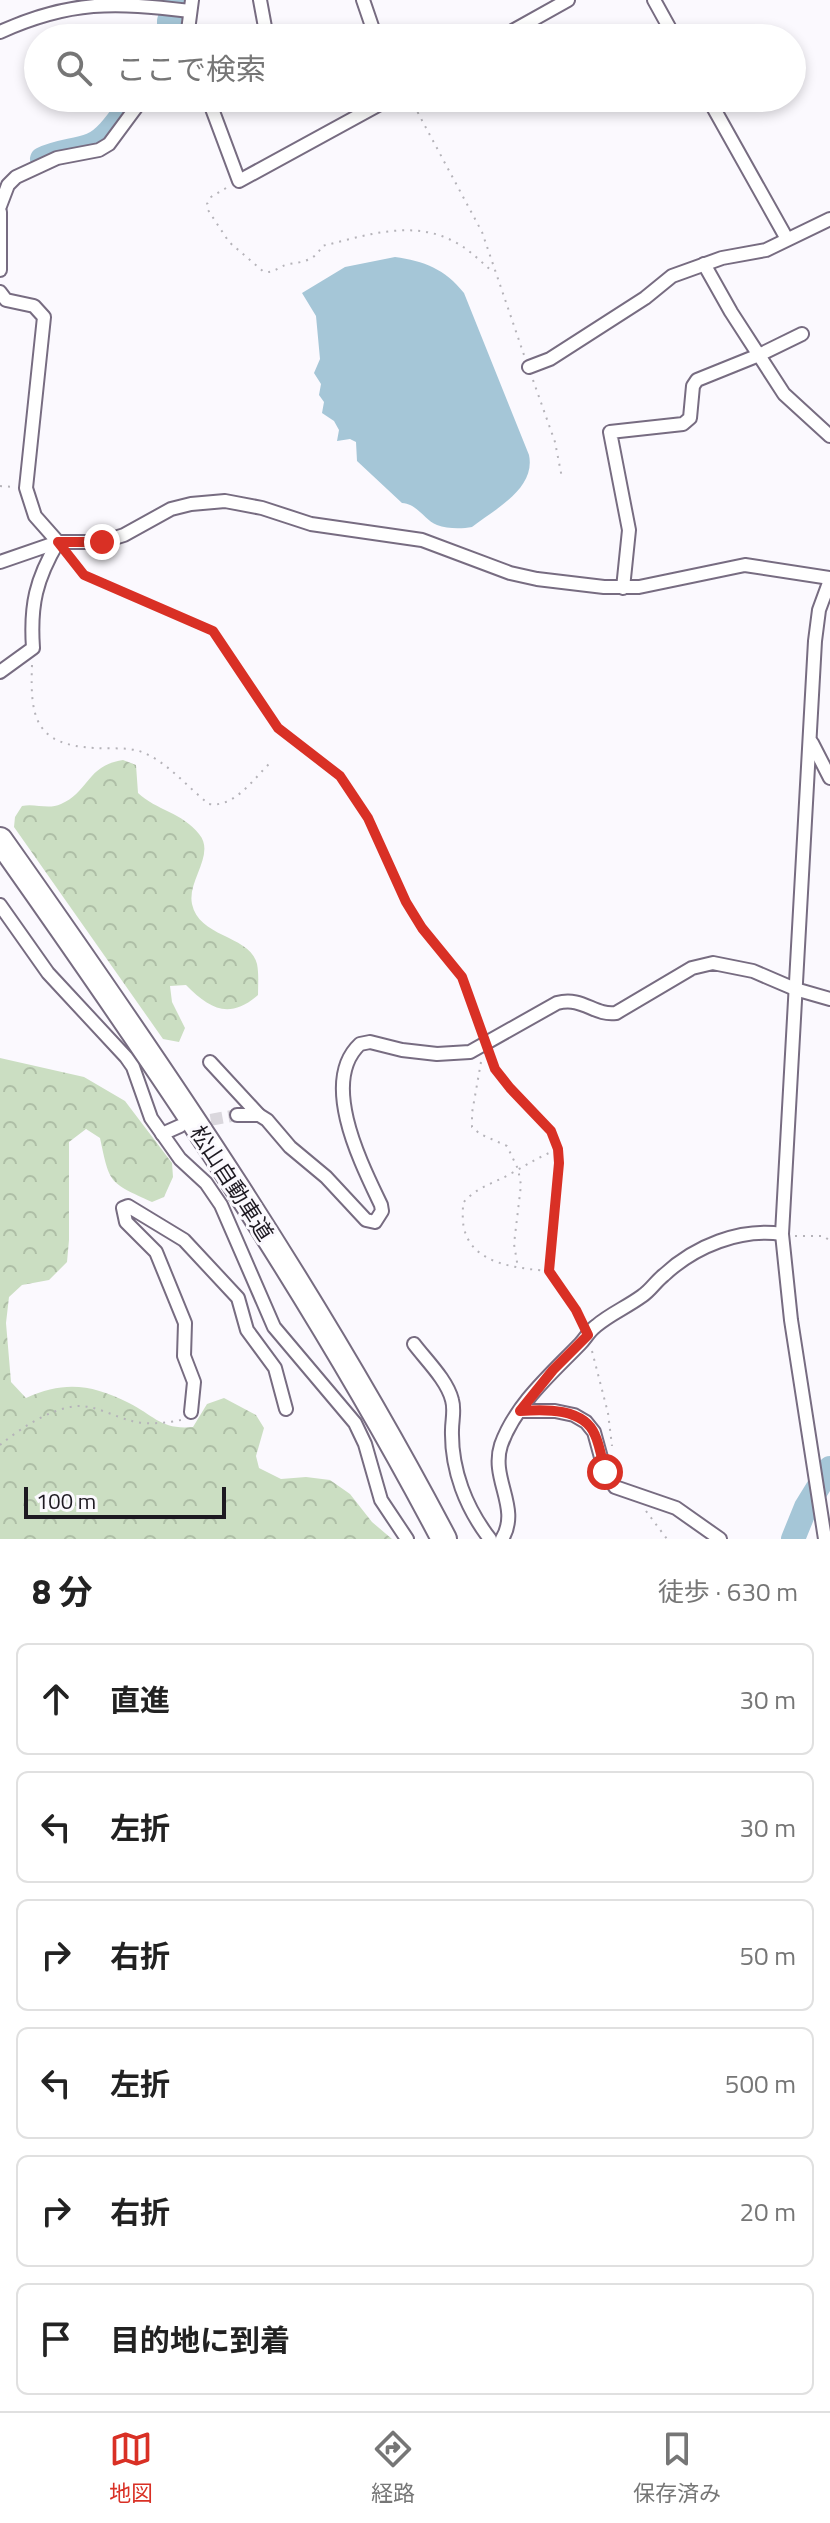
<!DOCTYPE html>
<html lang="ja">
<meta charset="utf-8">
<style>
:root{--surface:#fff;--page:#f2f2f2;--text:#222;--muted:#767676;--line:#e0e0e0;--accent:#d93025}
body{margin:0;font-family:"Titillium Web","Noto Sans JP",sans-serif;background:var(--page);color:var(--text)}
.scale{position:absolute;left:24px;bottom:20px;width:202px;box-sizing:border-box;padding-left:8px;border:4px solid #1d1921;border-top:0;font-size:22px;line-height:28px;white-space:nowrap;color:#1d1921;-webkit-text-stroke:6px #fbf9fe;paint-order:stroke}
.stop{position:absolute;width:24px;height:24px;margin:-18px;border:6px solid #d93025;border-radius:50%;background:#fff}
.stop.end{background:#d93025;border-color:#fff;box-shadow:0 2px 8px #0008}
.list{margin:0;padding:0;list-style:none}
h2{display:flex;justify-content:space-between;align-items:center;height:104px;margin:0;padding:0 32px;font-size:34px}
h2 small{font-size:26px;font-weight:400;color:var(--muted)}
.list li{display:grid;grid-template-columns:52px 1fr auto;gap:24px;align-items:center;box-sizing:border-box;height:112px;margin:0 16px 16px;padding:0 16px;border:2px solid var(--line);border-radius:12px}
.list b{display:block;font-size:30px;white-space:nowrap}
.list em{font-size:26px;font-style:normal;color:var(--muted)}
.icon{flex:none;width:44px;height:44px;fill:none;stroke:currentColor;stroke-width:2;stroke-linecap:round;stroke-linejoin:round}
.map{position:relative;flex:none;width:830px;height:1539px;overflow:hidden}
.search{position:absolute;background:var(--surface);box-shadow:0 4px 12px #0003;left:24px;right:24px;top:24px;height:88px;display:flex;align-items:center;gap:20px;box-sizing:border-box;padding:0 28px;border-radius:44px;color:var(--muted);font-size:30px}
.sheet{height:872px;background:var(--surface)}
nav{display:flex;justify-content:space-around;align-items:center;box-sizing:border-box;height:112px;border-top:2px solid var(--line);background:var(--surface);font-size:22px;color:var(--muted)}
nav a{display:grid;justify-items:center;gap:4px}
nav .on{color:var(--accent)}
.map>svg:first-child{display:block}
.forest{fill:url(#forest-crowns)}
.water{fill:#a5c6d7}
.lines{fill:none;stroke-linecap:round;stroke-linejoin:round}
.river{stroke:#a5c6d7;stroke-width:24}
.street-tunnel{stroke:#dad7dd;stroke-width:12;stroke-dasharray:12 6;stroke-linecap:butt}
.street-casing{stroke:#776c81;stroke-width:16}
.highway-casing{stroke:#776c81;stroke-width:28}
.path{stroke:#b5b3b9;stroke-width:2;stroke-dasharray:2 6;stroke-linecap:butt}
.street{stroke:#fff;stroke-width:12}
.highway{stroke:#fff;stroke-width:24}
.route{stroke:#d93025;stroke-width:10}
.labels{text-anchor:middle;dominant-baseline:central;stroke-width:6;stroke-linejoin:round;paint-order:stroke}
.street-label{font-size:22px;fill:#1d1921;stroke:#fbf9fe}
</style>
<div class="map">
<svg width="830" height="1539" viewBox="0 0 830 1539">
<defs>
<pattern id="forest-crowns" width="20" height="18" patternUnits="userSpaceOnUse" patternTransform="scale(2)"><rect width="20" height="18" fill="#cbdec2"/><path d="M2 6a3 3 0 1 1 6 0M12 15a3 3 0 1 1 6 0" fill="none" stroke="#aebea6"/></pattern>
</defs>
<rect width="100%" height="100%" fill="#fbf9fe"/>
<!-- forest -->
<g class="forest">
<path d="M123,760L136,765L138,793C156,810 183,813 199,834C216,854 187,881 192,904C199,938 250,935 257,964C259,974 258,985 258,995C229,1020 210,1009 186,985L170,986L172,1002L185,1028L179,1042L163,1039L14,827L15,817L22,806C35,803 48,810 61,804C89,792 87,765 123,760Z"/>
<path d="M0,1058L84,1077L125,1101L172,1163L173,1177L164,1197L152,1202C109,1182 110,1185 100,1138L86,1129L69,1142V1240L67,1262L49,1280L22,1285L9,1297L6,1323L11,1382L26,1398C64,1381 91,1384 129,1403C155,1416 161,1430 193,1427L207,1404L224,1398L256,1415L264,1428L256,1456L259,1468L281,1479L306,1477L330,1480L350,1494L372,1522L392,1539H0Z"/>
</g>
<!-- water -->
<path class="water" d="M395,257C424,261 445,269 464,293L529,455C536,489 495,509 472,527C462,529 447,529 437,525C424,520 418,504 402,503L357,461L356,442L350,439L337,441L339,430L334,421L322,413L324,402L319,395L321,384L314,373L320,359L316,316L302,293L345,267Z"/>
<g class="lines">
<!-- river -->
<g class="river">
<polyline points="169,38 169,21 175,0"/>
<path d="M42,159C58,151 75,151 91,145C109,138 123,112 135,98"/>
<polyline points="793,1539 806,1507 830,1468"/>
</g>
<!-- street-tunnel -->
<polyline class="street-tunnel" points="193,1123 237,1115"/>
<defs>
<g id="street">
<polyline points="260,0 267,38"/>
<polyline points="363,0 376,38"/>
<polyline points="654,0 675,38"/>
<path d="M0,32C71,0 114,2 190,11"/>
<polyline points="187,38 192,0"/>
<polyline points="500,38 568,0"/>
<polyline points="208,98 239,181 391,98"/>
<polyline points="708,98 787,239"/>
<polyline points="0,206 8,185 16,177 57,158 99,150 109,144 143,98"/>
<polyline points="0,212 0,270"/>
<polyline points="704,264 731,312 784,394 830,436"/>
<polyline points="0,292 6,300 34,306 44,317 26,488 35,516 58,542"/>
<polyline points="529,367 550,359 645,298 672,276 722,258 766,250 830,219"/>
<polyline points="0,562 58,542 102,542 124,535 171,509 191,504 225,501 262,508 311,524 422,540 510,573 537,579 604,587 639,587 745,565 830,578"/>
<polyline points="623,588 629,530 610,432 683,424 690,418 693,386 697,380 759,355 802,334"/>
<path d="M0,672L33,648C30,605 36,579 58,542"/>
<polyline points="812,743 830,778"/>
<polyline points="0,905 48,973 126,1057 133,1067 151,1118 180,1159 206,1183 221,1205 274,1327 355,1423 365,1444 381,1500 407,1539"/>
<polyline points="210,1062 259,1115"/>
<path d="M237,1115H259L267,1120L290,1147L326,1177L366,1220L375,1222L382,1211L381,1205C362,1165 319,1082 360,1044L370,1042L402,1050L437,1054L470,1052L557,1003C583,996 594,1016 616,1013L692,968L713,963L753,971L795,989L830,999"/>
<polyline points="162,1134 180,1126"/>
<path d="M414,1344C426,1360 447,1380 452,1400C455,1410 452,1420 452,1430C451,1470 466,1508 490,1539"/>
<polyline points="520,1411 555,1411 574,1415 586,1422 594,1432 605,1472 615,1487 676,1508 720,1539"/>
<polyline points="191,1412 194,1382 184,1356 185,1323 156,1252 126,1222 123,1208 128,1206 184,1240 238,1298 247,1330 275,1368 286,1409"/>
<path d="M502,1539C521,1508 490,1479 501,1445C515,1405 551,1374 580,1344C586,1338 589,1331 596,1326C610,1314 627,1307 642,1296C651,1290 656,1281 664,1275C695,1246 740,1228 782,1234"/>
<polyline points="825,1539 791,1320 782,1234 815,641 819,610 830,580"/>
</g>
<path id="highway" d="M0,840C159,1065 316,1295 444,1539"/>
</defs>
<!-- street casing -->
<use href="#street" class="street-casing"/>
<!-- highway casing -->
<use href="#highway" class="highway-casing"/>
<!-- path -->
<g class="path">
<polyline points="410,98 482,232 524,355"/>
<path d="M226,188L211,197L207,204L208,210L229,242L264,272C275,273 279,266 289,264C302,262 315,261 322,246C364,236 411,219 453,241C468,248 480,261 493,272"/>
<polyline points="533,380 555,442 562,478"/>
<polyline points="0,486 15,487"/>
<polyline points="69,556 84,575 213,631 278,728 340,776 368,818 406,902 422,928 462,977 482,1031"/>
<path d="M32,665C30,718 35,745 95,748C109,749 126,747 139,751C166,760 187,787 209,804C235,808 254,778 271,762"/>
<path d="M490,1056C502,1084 525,1100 545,1123C571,1153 552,1225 548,1263L549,1271L582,1323"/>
<polyline points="481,1062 472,1113 472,1127 480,1134 507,1146 518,1169 521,1185 514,1244 518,1268"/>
<polyline points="795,1236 824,1236 830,1241"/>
<path d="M548,1271C518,1268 472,1265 464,1228C462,1220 463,1211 463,1203C476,1187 495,1183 512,1173C528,1164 541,1156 558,1149"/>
<polyline points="592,1351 608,1413 612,1446"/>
<path d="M0,1445C21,1428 49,1409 77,1406C95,1405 115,1417 132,1421C147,1425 166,1423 181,1420"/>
<polyline points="646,1511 667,1539"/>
</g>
<!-- street -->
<use href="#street" class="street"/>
<!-- highway -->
<use href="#highway" class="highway"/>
</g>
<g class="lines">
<!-- route -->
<path class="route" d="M102,542H58L84,575L213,631L278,728L340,776L368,818L406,902L422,928L462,977L495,1069L510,1088L551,1131L558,1149L559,1163L549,1271L576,1310L588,1335L553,1370L520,1411C545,1409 584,1408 595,1435C600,1446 602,1460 605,1472"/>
</g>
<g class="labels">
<!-- street labels -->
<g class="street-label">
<text transform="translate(232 1183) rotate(57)">松山自動車道</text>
</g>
</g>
</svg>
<div class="scale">100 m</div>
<div class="stop" style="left:605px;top:1472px"></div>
<div class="stop end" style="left:102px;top:542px"></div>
<div class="search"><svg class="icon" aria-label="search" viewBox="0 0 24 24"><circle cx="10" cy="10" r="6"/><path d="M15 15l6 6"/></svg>ここで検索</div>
</div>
<section class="sheet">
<h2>8 分<small>徒歩 · 630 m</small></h2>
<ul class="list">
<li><svg class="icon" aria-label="ahead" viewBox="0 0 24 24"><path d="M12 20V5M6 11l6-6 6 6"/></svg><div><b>直進</b></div><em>30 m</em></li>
<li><svg class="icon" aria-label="left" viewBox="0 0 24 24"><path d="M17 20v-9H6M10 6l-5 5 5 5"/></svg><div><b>左折</b></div><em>30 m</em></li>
<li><svg class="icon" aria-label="right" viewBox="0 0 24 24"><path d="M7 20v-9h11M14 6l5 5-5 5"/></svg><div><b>右折</b></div><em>50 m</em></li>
<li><svg class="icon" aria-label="left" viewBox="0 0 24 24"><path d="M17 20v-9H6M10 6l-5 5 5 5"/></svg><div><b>左折</b></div><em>500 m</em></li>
<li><svg class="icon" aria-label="right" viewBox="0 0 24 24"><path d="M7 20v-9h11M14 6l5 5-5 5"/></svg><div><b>右折</b></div><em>20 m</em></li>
<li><svg class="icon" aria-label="arrive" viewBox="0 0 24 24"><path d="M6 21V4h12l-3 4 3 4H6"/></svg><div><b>目的地に到着</b></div></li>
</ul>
</section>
<nav>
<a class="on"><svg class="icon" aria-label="map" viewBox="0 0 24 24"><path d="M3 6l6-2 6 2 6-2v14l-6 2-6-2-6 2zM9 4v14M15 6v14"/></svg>地図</a>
<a><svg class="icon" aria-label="directions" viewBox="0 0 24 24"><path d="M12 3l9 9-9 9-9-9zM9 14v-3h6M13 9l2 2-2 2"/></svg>経路</a>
<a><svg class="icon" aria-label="saved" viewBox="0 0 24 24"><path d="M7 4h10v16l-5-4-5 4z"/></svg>保存済み</a>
</nav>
